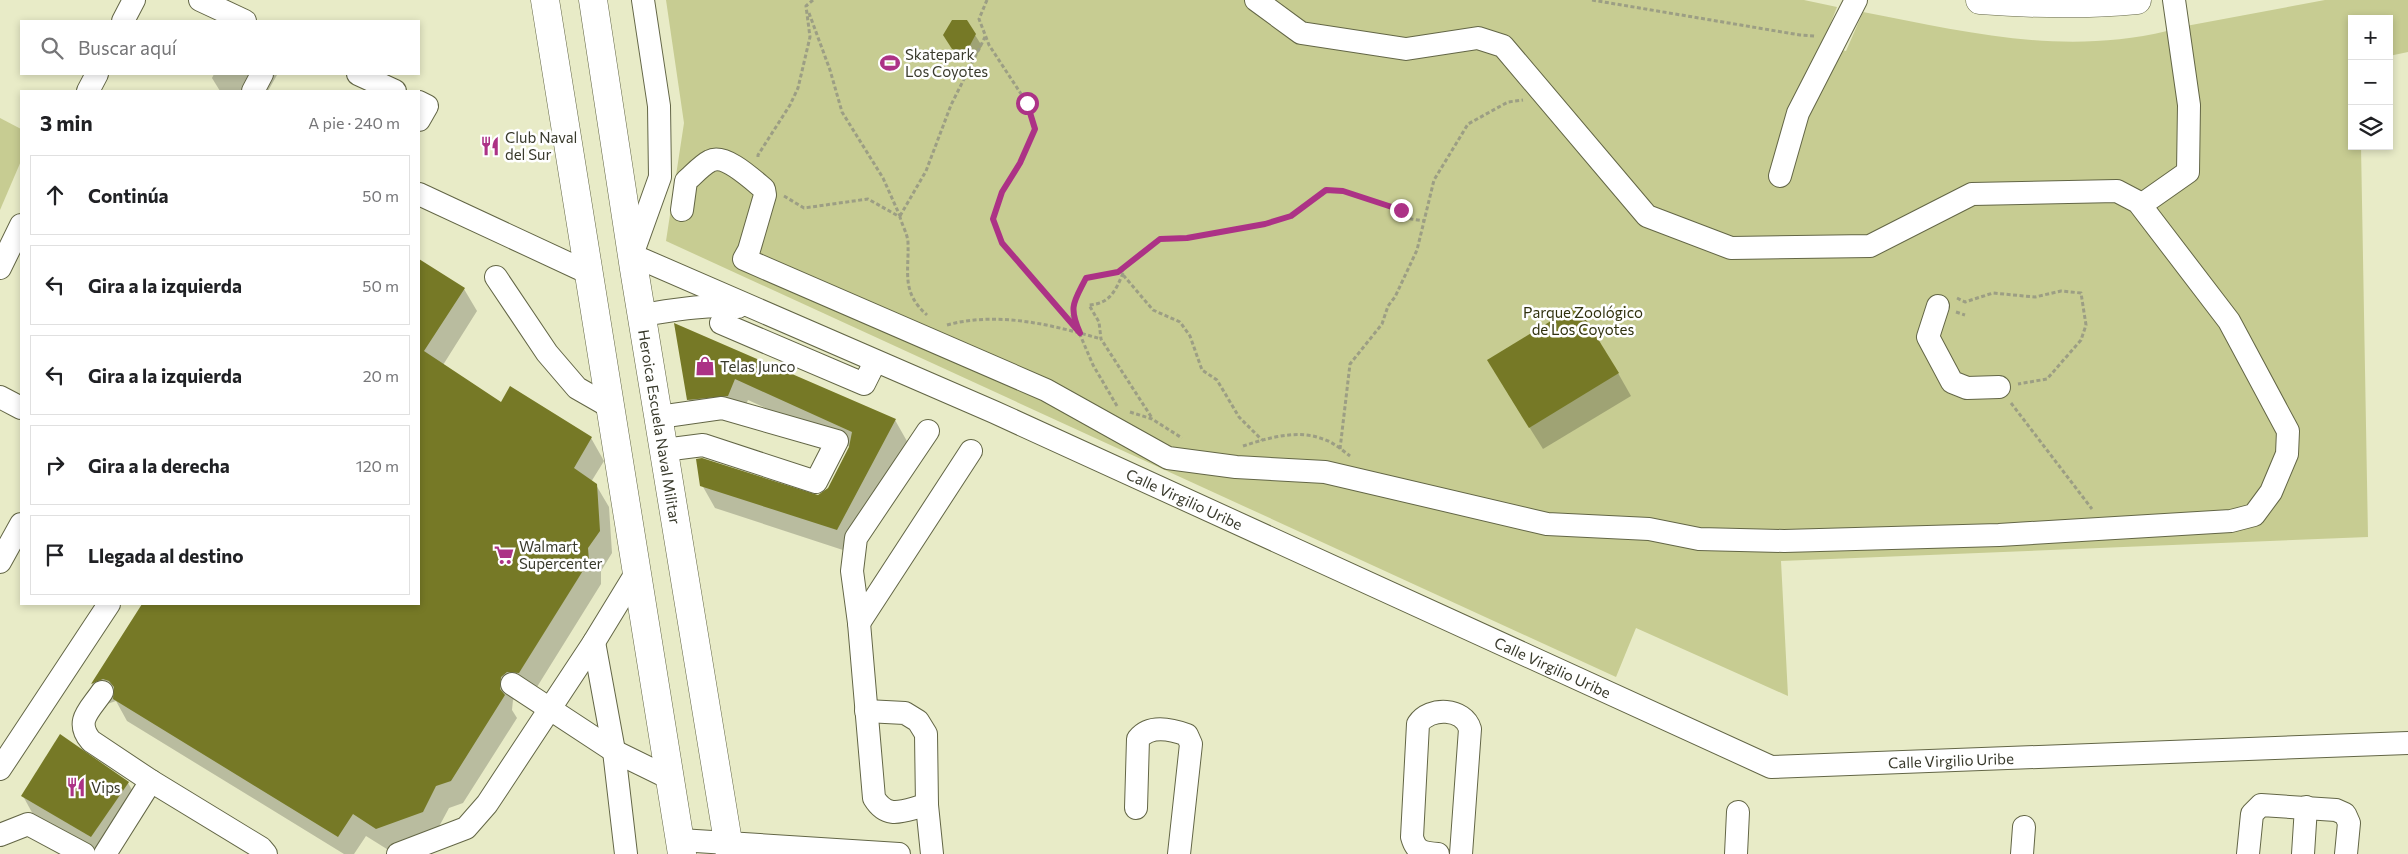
<!DOCTYPE html>
<html lang="es">
<meta charset="utf-8">
<style>
:root{--surface:#fff;--page:#f2f2f2;--text:#202124;--muted:#757577;--line:#e0e0e0}
body{margin:0;font-family:Commissioner,sans-serif;background:var(--page);color:var(--text)}
.controls{position:absolute;right:15px;top:15px;display:grid;overflow:hidden;border-radius:0px;box-shadow:0 2px 8px #0003}
.controls button{width:45px;height:45px;display:grid;place-items:center;padding:0;border:0;border-bottom:1px solid var(--line);background:var(--surface);color:var(--text);font:25px sans-serif}
.stop{position:absolute;width:15px;height:15px;margin:-11px;border:4px solid #ac3286;border-radius:50%;background:#fff}
.stop.end{background:#ac3286;border-color:#fff;box-shadow:0 1px 5px #0008}
.list{margin:0;padding:0;list-style:none}
h2{display:flex;justify-content:space-between;align-items:center;height:65px;margin:0;padding:0 20px;font-size:21px}
h2 small{font-size:16px;font-weight:400;color:var(--muted)}
.list li{display:grid;grid-template-columns:32px 1fr auto;gap:15px;align-items:center;box-sizing:border-box;height:80px;margin:0 10px 10px;padding:0 10px;border:1px solid var(--line);border-radius:0px}
.list b{display:block;font-size:19px;white-space:nowrap}
.list em{font-size:16px;font-style:normal;color:var(--muted)}
.icon{flex:none;width:28px;height:28px;fill:none;stroke:currentColor;stroke-width:2;stroke-linecap:round;stroke-linejoin:round}
.map{position:relative;flex:none;width:2408px;height:854px;overflow:hidden}
.search{position:absolute;background:var(--surface);box-shadow:0 2px 8px #0003;left:20px;top:20px;width:400px;height:55px;display:flex;align-items:center;gap:12px;box-sizing:border-box;padding:0 18px;border-radius:0px;color:var(--muted);font-size:19px}
.panel{position:absolute;background:var(--surface);box-shadow:0 2px 8px #0003;left:20px;top:90px;width:400px;height:515px;border-radius:0px}
.map>svg:first-child{display:block}
.green{fill:#c7cc92}
.shadow{fill:#0003}
.building{fill:#767926}
.lines{fill:none;stroke-linecap:round;stroke-linejoin:round}
.minor-casing{stroke:#636646;stroke-width:24}
.major-casing{stroke:#636646;stroke-width:29}
.path{stroke:#9c9e84;stroke-width:3;stroke-dasharray:4 2.5;stroke-linecap:butt}
.minor{stroke:#fff;stroke-width:22}
.major{stroke:#fff;stroke-width:28}
.route{stroke:#ac3286;stroke-width:6}
.labels{text-anchor:middle;dominant-baseline:central;stroke-width:5;stroke-linejoin:round;paint-order:stroke}
.poi-label{font-size:15px;fill:#393a2c;stroke:#fff;text-anchor:start}
.park-label{font-size:15px;fill:#30310e;stroke:#fff}
.street-label{font-size:15px;fill:#393a2c;stroke:#fff}
</style>
<div class="map">
<svg width="2408" height="854" viewBox="0 0 2408 854">
<rect width="100%" height="100%" fill="#e8ebc7"/>
<!-- green -->
<g class="green">
<path d="M666,0H1804L1837,7L1822,46L1846,51L1863,12C1966,32 2062,56 2167,31L2175,82L2186,26L2325,0H2408V52L2389,56V19H2352V146H2361L2368,537L1781,561L1788,696L1636,628L1616,677L666,241L684,123Z"/>
<polygon points="0,118 21,129 21,161 0,210"/>
</g>
<!-- shadow -->
<g class="shadow">
<polygon points="975,35 982,46 974,60 960,60 951,46"/>
<polygon points="214,74 276,74 277,75 268,91 220,91 212,78"/>
<polygon points="419,261 464,289 477,311 443,365 502,404 591,438 604,461 591,482 596,485 609,507 612,553 601,571 601,584 532,695 520,694 513,700 512,710 517,718 463,803 449,808 435,834 390,851 366,836 354,854 344,854 127,721 116,701 104,705 92,684 143,604 419,604"/>
<polygon points="676,325 895,420 908,443 849,552 715,508 702,485 818,496 829,489 850,447 748,400 740,418 701,422 688,399"/>
<polygon points="1618,373 1631,396 1543,449 1501,382"/>
<polygon points="128,783 141,805 96,854 35,818 23,796"/>
</g>
<!-- building -->
<g class="building">
<polygon points="952,20 967,20 976,34 968,49 952,49 943,35"/>
<polygon points="419,259 465,288 424,351 501,402 510,386 592,437 574,468 597,484 600,531 588,548 589,561 519,673 507,672 501,677 500,689 505,695 451,781 436,786 423,812 376,829 353,814 338,837 113,699 114,687 109,681 103,679 91,684 142,604 419,604"/>
<polygon points="1577,305 1619,373 1529,428 1487,360"/>
<polygon points="674,323 896,419 837,530 700,486 696,459 702,458 818,495 828,488 849,447 852,432 735,379 728,396 687,400"/>
<polygon points="60,734 129,782 91,837 21,796"/>
</g>
<g class="lines">
<defs>
<g id="minor">
<polyline points="200,0 245,21"/>
<path id="s1" d="M643,0L659,106L660,177L632,255L994,412L1771,767L2408,743"/>
<polyline points="123,21 134,0"/>
<polyline points="358,74 395,91"/>
<polyline points="88,91 97,74"/>
<polyline points="253,91 262,74"/>
<polyline points="419,102 427,106 419,120"/>
<polyline points="1780,176 1798,113 1856,0"/>
<polyline points="419,194 591,274"/>
<polyline points="2141,205 2188,172 2189,105 2174,0"/>
<path d="M682,210L686,181C693,175 702,165 710,161C725,153 753,180 764,189L765,195L749,250L744,259L1046,390L1168,458L1236,467L1325,472L1547,524L1649,529L1699,539L1784,541L1999,535L2231,521L2254,515L2271,492L2287,454L2288,431L2229,321L2138,202L2117,191L1972,194L1870,246L1731,248L1647,216L1503,46L1478,38L1406,49L1301,33L1256,0"/>
<polyline points="0,268 21,225"/>
<polyline points="496,277 547,353 577,388 612,408"/>
<polyline points="1938,306 1928,337 1952,382 1967,388 1999,387"/>
<path d="M642,315C674,310 705,304 738,307"/>
<polyline points="721,323 864,384 875,362"/>
<polyline points="0,397 21,408"/>
<polyline points="659,417 722,408 837,441 816,482 703,445 664,450"/>
<polyline points="0,562 21,524"/>
<polyline points="859,623 971,451"/>
<polyline points="594,642 614,751 626,854"/>
<polyline points="512,684 614,751 671,779"/>
<path d="M102,692C90,710 74,721 91,741L151,781L261,848L266,854"/>
<polyline points="866,711 905,713 918,721 926,734 927,805 932,854"/>
<polyline points="0,769 109,604"/>
<path d="M927,805C904,810 888,821 874,798L859,623L852,571L856,538L928,431"/>
<path d="M1136,808L1138,739C1150,724 1171,729 1187,735L1191,744L1179,854"/>
<polyline points="0,835 28,824 84,854"/>
<polyline points="680,840 899,854"/>
<polyline points="105,854 151,781"/>
<polyline points="398,854 466,828 487,804 594,642 638,570"/>
<path d="M1438,854C1423,853 1416,852 1412,837L1418,724C1430,706 1464,708 1470,729L1461,854"/>
<polyline points="1736,854 1738,812"/>
<polyline points="2022,854 2024,827"/>
<polyline points="2248,854 2252,814 2261,805 2336,810 2345,814 2349,823 2346,854"/>
<polyline points="2303,854 2306,807"/>
</g>
<g id="major">
<polyline points="545,0 682,854"/>
<path id="s2" d="M593,0L634,269L730,854"/>
<path d="M1980,0C2033,4 2085,5 2137,0"/>
</g>
</defs>
<!-- minor casing -->
<use href="#minor" class="minor-casing"/>
<!-- major casing -->
<use href="#major" class="major-casing"/>
<!-- path -->
<g class="path">
<polyline points="987,0 979,19 989,45 1027,103 1035,129 1020,163 1002,191 993,219 1003,243 1077,330"/>
<polyline points="1592,0 1800,35 1816,36"/>
<polyline points="809,13 830,70 842,112 883,178 900,216"/>
<polyline points="758,157 758,155 790,105 798,88 810,37 806,6 813,0"/>
<path d="M784,196L804,208L868,199L900,217C902,225 908,235 908,243C909,273 901,292 927,315"/>
<polyline points="900,216 926,171 951,105 985,37"/>
<polyline points="1121,269 1124,276 1153,310 1180,322 1190,336 1202,370 1217,380 1239,417 1262,440"/>
<path d="M1123,273C1116,290 1110,304 1089,305L1099,322L1101,339L1152,418"/>
<polyline points="1957,298 1965,302 1993,293 2035,297 2061,291 2081,293 2086,325 2081,340 2047,379 2018,384"/>
<polyline points="1956,312 1965,315"/>
<path d="M947,325C998,311 1053,325 1101,339"/>
<polyline points="2011,403 2092,509"/>
<polyline points="1117,406 1093,365 1072,316 1074,303 1087,277 1118,272 1160,239 1187,238 1265,224 1291,216 1327,191 1343,191 1401,210 1411,219 1425,221"/>
<polyline points="1130,412 1152,419 1182,438"/>
<path d="M1243,446C1268,438 1297,429 1323,439C1333,442 1342,450 1350,456"/>
<polyline points="1340,449 1350,364 1382,324 1388,306 1395,297 1417,250 1434,180 1468,124 1508,102 1523,100"/>
</g>
<!-- minor -->
<use href="#minor" class="minor"/>
<!-- major -->
<use href="#major" class="major"/>
</g>
<g class="lines">
<!-- route -->
<path class="route" d="M1027,103L1035,129L1020,163L1002,192L993,219L1002,243L1080,333C1068,306 1074,302 1086,278L1118,272L1160,239L1187,238L1265,224L1291,216L1326,190L1343,191L1401,210"/>
</g>
<!-- icons -->
<defs>
<symbol id="stadium-bare" viewBox="-9 -9 18 18"><path d="M0-5a6.5 5 0 1 0 0 10a6.5 5 0 1 0 0-10ZM-3.5-1.8h7v3.6h-7Z" fill="#ac3286" stroke="#fff" stroke-width="2.5" paint-order="stroke"/></symbol>
<symbol id="restaurant-bare" viewBox="-9 -9 18 18"><path d="M-5-6h1v4h1v-4h1v4h1v-4h1v5L-1.5 .5V6h-2V.5L-5-1ZM5-6V6H3V1.5H1.5Q1.5-4 5-6Z" fill="#ac3286" stroke="#fff" stroke-width="2.5" paint-order="stroke"/></symbol>
<symbol id="shop-bare" viewBox="-9 -9 18 18"><path d="M-5-2.5h2.3a2.7 3.5 0 0 1 5.4 0H5L5.5 6h-11ZM-1.5-2.5h3a1.5 2.3 0 0 0-3 0Z" fill="#ac3286" stroke="#fff" stroke-width="2.5" paint-order="stroke"/></symbol>
<symbol id="supermarket-bare" viewBox="-9 -9 18 18"><path d="M-6-5.5h2.5l.6 2H6L4.5 2H-2.5L-4.4-4H-6ZM-1.5 3.2a1.3 1.3 0 1 0 .1 0ZM3 3.2a1.3 1.3 0 1 0 .1 0Z" fill="#ac3286" stroke="#fff" stroke-width="2.5" paint-order="stroke"/></symbol>
</defs>
<g fill-rule="evenodd">
<use href="#stadium-bare" x="876" y="49" width="28" height="28"/>
<use href="#restaurant-bare" x="476" y="132" width="28" height="28"/>
<use href="#shop-bare" x="691" y="352" width="28" height="28"/>
<use href="#supermarket-bare" x="490" y="541" width="28" height="28"/>
<use href="#restaurant-bare" x="62" y="773" width="28" height="28"/>
</g>
<g class="labels">
<!-- poi labels -->
<g class="poi-label">
<text x="905" y="54">Skatepark<tspan x="905" dy="17">Los Coyotes</tspan></text>
<text x="505" y="137">Club Naval<tspan x="505" dy="17">del Sur</tspan></text>
<text x="720" y="366">Telas Junco</text>
<text x="519" y="546">Walmart<tspan x="519" dy="17">Supercenter</tspan></text>
<text x="91" y="787">Vips</text>
</g>
<!-- park labels -->
<g class="park-label">
<text x="1583" y="312">Parque Zoológico<tspan x="1583" dy="17">de Los Coyotes</tspan></text>
</g>
<!-- street labels -->
<g class="street-label">
<text stroke="none"><textPath href="#s2" startOffset="432">Heroica Escuela Naval Militar</textPath></text>
<text stroke="none"><textPath href="#s1" startOffset="865">Calle Virgilio Uribe</textPath></text>
<text stroke="none"><textPath href="#s1" startOffset="1270">Calle Virgilio Uribe</textPath></text>
<text stroke="none"><textPath href="#s1" startOffset="1690">Calle Virgilio Uribe</textPath></text>
</g>
</g>
</svg>
<div class="controls">
<button>+</button>
<button>−</button>
<button><svg class="icon" aria-label="layers" viewBox="0 0 24 24"><path d="M12 4l9 5-9 5-9-5zM3 14l9 5 9-5"/></svg></button>
</div>
<div class="stop" style="left:1027px;top:103px"></div>
<div class="stop end" style="left:1401px;top:210px"></div>
<div class="search"><svg class="icon" aria-label="search" viewBox="0 0 24 24"><circle cx="10" cy="10" r="6"/><path d="M15 15l6 6"/></svg>Buscar aquí</div>
<section class="panel">
<h2>3 min<small>A pie · 240 m</small></h2>
<ul class="list">
<li><svg class="icon" aria-label="ahead" viewBox="0 0 24 24"><path d="M12 20V5M6 11l6-6 6 6"/></svg><div><b>Continúa</b></div><em>50 m</em></li>
<li><svg class="icon" aria-label="left" viewBox="0 0 24 24"><path d="M17 20v-9H6M10 6l-5 5 5 5"/></svg><div><b>Gira a la izquierda</b></div><em>50 m</em></li>
<li><svg class="icon" aria-label="left" viewBox="0 0 24 24"><path d="M17 20v-9H6M10 6l-5 5 5 5"/></svg><div><b>Gira a la izquierda</b></div><em>20 m</em></li>
<li><svg class="icon" aria-label="right" viewBox="0 0 24 24"><path d="M7 20v-9h11M14 6l5 5-5 5"/></svg><div><b>Gira a la derecha</b></div><em>120 m</em></li>
<li><svg class="icon" aria-label="arrive" viewBox="0 0 24 24"><path d="M6 21V4h12l-3 4 3 4H6"/></svg><div><b>Llegada al destino</b></div></li>
</ul>
</section>
</div>
